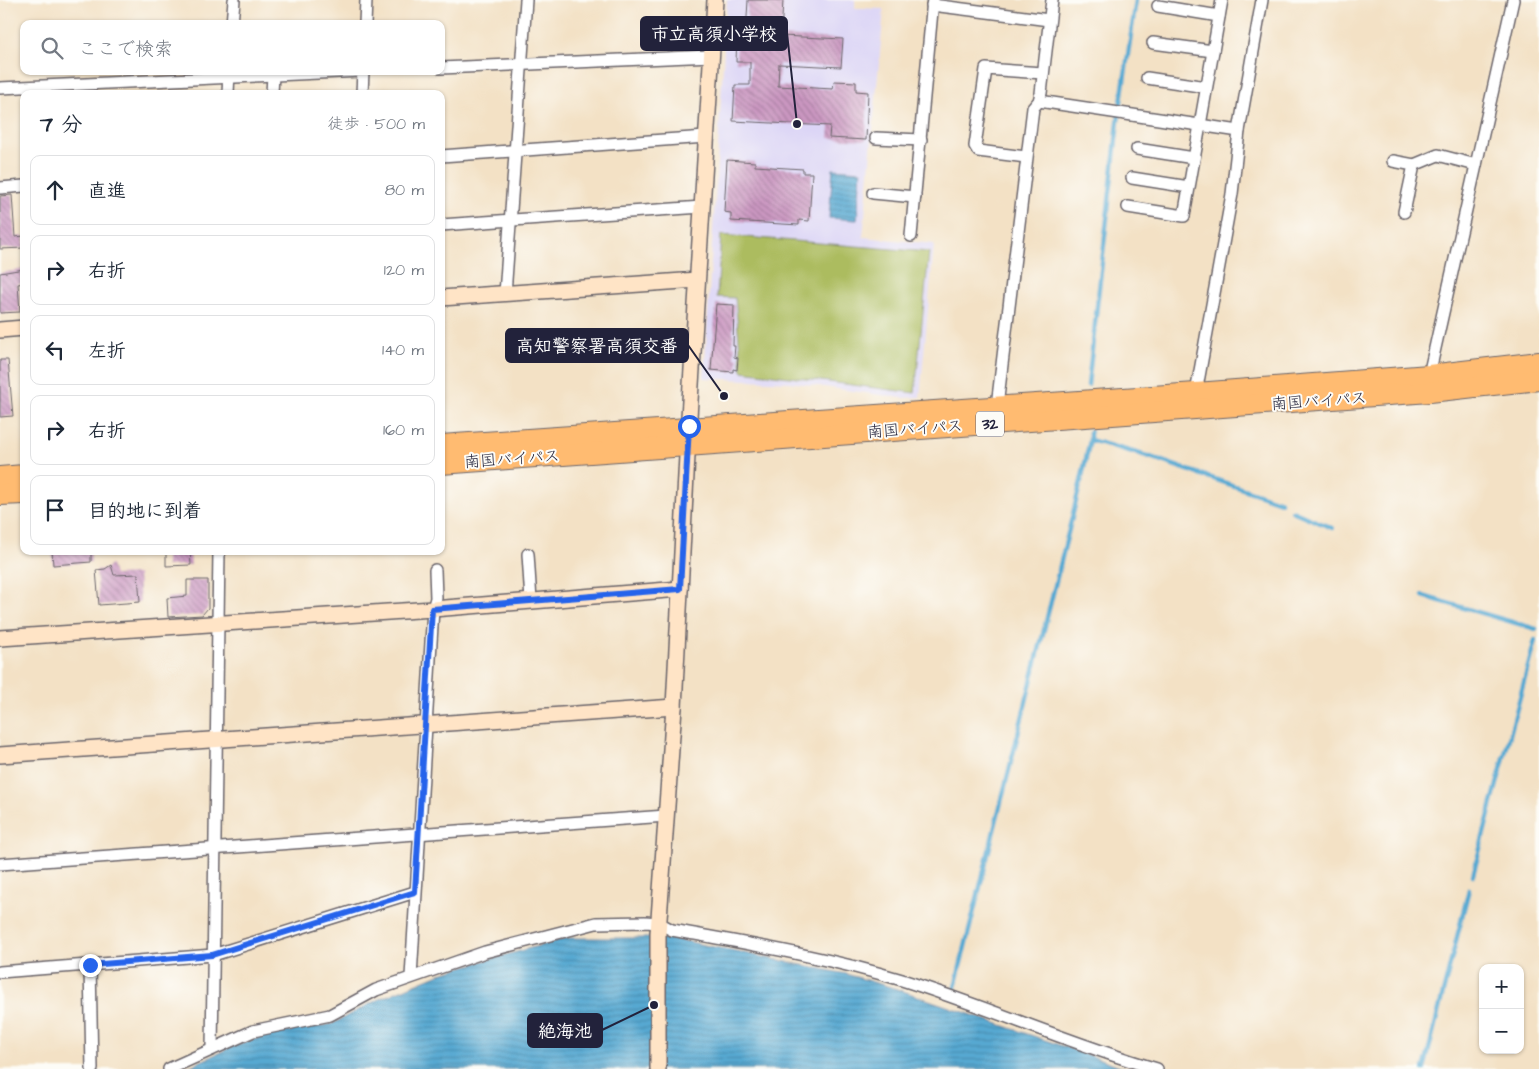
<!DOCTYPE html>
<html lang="ja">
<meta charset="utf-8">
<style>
:root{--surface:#fff;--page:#f2f2f3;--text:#1f2937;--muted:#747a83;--line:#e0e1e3}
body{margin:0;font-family:"Architects Daughter","Klee One",sans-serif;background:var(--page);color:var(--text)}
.controls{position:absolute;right:15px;bottom:15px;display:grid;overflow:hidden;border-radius:10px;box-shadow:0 1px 4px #0004}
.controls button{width:45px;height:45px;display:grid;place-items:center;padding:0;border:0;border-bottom:1px solid var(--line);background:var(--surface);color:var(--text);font:25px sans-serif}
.stop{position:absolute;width:15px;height:15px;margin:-11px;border:4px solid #2563eb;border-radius:50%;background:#fff}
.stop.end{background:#2563eb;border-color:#fff;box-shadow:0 1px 5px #0008}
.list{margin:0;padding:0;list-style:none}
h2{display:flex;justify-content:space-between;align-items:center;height:65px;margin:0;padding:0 20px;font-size:21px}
h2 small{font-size:16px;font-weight:400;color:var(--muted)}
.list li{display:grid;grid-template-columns:32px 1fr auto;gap:15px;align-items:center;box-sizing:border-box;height:70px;margin:0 10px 10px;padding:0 10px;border:1px solid var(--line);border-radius:10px}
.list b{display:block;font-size:19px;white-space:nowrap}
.list em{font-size:16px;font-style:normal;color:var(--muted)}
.icon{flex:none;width:28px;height:28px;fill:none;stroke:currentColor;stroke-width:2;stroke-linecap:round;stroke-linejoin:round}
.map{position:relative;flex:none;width:1539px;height:1069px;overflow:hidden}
.search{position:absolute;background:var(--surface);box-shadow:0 1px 4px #0004;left:20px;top:20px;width:425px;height:55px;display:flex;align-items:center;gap:12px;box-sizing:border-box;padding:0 18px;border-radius:10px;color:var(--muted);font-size:19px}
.panel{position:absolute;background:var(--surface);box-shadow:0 1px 4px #0004;left:20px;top:90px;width:425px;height:465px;border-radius:10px}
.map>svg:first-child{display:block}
.built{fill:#dcd5f6}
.pitch{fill:#acbc5f;stroke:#676f4d}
.water{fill:url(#water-rules);stroke:#3c6686}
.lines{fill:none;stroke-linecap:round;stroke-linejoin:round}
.stream{stroke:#57a9d2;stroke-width:4.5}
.building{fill:url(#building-back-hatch)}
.street-casing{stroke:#6b656b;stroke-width:14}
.secondary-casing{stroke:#6b656b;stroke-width:18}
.highway-casing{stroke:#6b656b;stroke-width:22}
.street{stroke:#fff;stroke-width:11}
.secondary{stroke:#ffe4c6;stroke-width:15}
.highway{stroke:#ffbb71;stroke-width:20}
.route{stroke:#2563eb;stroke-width:6}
.labels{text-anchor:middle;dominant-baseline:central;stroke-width:4;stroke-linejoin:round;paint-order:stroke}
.shield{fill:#fdfcf7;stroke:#646373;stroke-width:1}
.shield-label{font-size:15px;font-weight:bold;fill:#22223b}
.street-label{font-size:16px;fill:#22223b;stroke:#fdfcf7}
.leader{fill:none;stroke:#22223b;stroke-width:2}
.callout-dot{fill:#22223b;stroke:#fdfcf7;stroke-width:2}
.callout{fill:#22223b;stroke:#22223b;stroke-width:2}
.callout-label{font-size:18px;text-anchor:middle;font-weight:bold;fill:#fff}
</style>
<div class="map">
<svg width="1539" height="1069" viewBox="0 0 1539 1069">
<defs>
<pattern id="water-rules" width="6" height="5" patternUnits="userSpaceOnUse" patternTransform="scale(1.25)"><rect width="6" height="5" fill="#57a9d2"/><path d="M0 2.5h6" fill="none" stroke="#4889ac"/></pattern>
<pattern id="building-back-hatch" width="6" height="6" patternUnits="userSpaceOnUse" patternTransform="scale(1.25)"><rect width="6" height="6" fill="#cb97c1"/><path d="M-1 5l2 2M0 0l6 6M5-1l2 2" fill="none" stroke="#a47b9e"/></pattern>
</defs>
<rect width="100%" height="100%" fill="#fdfcf7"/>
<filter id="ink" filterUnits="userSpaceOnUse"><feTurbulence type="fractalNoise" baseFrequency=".02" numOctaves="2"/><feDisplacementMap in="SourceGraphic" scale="10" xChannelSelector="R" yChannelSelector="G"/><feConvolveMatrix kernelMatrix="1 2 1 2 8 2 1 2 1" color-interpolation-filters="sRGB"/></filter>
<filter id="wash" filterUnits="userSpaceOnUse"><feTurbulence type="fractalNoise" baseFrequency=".0096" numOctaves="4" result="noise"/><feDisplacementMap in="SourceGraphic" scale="20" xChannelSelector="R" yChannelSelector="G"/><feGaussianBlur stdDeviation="1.12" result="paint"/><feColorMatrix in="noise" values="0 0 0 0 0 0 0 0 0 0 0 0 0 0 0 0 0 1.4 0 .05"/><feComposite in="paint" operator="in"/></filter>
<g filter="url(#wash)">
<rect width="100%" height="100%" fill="#f3e1c5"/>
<!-- built -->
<polygon class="built" points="727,0 855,0 855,8 884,9 863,237 934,244 920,397 902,398 790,382 704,378"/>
<!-- pitch -->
<polygon class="pitch" points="721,235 929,252 915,393 742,371 735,298 717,297"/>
<!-- water -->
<g class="water">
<polygon points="833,169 861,171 857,220 829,218"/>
<polygon points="567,938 670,938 846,974 897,989 1129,1069 184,1069 238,1044 269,1035 332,1024 377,1000 444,972"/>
</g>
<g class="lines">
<!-- stream -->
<g class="stream">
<polyline points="1088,385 1118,122 1136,0"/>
<polyline points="1090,440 1147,456 1281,502"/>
<polyline points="1292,511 1332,528"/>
<polyline points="1423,596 1536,629"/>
<polyline points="1473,875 1535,640"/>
<polyline points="954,991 1081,481 1090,440 1090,431"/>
<polyline points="1424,1069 1469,889"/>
</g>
</g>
<g id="blocks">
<!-- building -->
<g class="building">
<polygon points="748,0 783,0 781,36 843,39 841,67 779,64 778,86 833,89 834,81 856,82 856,91 868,92 866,140 829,138 830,126 733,121 735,85 750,85 750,62 736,62 737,34 746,34"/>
<polygon points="727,160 755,162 755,166 803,169 803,173 812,173 809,221 799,220 799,225 731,221 731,213 724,212"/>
<polygon points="12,195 15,237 24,236 24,248 0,249 0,196"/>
<polygon points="24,269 24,283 18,284 20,312 0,313 0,273"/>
<polygon points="716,304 734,305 733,346 735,346 734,357 738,358 737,370 733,369 733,372 711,370"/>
<polygon points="0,360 8,360 13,416 0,417"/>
<polygon points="52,551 91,551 91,562 53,565"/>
<polygon points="166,551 190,551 191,565 166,566"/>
<polygon points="111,565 114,575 138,574 140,602 99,605 96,570 105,569"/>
<polygon points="187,580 208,580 208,608 202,615 168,617 167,598 187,596"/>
</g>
</g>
</g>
<g filter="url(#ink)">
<use href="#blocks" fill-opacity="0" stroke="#6b656b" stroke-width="1"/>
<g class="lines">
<defs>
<g id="street">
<polyline points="932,5 1049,20"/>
<polyline points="1158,6 1219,16"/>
<polyline points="232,24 234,0"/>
<polyline points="365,24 366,0"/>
<polyline points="1153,43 1213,51"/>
<polyline points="441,68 712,56"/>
<polyline points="1147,78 1206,87"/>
<polyline points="0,88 362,71"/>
<polyline points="228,94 229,71"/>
<polyline points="272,94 273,74"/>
<polyline points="362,94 363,71"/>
<polyline points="1039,101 1239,131"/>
<polyline points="876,138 921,140"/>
<polyline points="1137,149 1194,158"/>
<polyline points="441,156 706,137"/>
<polyline points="1026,157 978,151 975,146 986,69 1043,73"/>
<polyline points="1393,161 1414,165"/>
<polyline points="1132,178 1189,187"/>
<polyline points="0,188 24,186"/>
<polyline points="873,193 915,197"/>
<polyline points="1128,207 1184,216 1222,0"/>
<polyline points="1404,212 1414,165 1438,155 1476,165"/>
<polyline points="441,225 702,207"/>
<polyline points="911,236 933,0"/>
<polyline points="505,294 526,0"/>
<polyline points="1429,375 1513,0"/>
<polyline points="1196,393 1232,194 1239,131 1262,0"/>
<polyline points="997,406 1033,108 1039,101 1041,93 1052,0"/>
<polyline points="528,554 531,601"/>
<polyline points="0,864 666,816"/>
<polyline points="90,965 92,1069"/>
<polyline points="0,972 213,955 415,892"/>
<polyline points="411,977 433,609 436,598 435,570"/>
<polyline points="212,1049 219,551"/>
<path d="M169,1069L253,1031L330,1015L376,990L485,952L596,923L645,922L659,923L672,930C749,944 827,957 902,980C988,1007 1071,1044 1157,1069"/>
</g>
<g id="secondary">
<polyline points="441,298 697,280"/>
<polyline points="0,330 24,328"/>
<polyline points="0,638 433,609 680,589"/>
<polyline points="0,755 674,707"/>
<polyline points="658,1069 658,933 674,707 689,417 715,0"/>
</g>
<g id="highway">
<polyline points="441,445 1196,393 1429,375 1539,362"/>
<polyline points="441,464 1430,392 1539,380"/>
<polyline points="0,477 24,475"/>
<polyline points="0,495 24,494"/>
</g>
</defs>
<!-- street casing -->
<use href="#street" class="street-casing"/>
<!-- secondary casing -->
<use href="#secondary" class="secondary-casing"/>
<!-- highway casing -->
<use href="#highway" class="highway-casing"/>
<!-- street -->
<use href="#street" class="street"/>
<!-- secondary -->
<use href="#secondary" class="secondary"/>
<!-- highway -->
<use href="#highway" class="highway"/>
</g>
</g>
<g class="lines" filter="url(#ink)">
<!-- route -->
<polyline class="route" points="90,965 212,955 415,892 432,609 680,589 689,426"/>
</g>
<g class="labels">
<!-- shield labels -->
<rect class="shield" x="976" y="411.5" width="28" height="25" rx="4"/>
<g class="shield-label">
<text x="990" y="424">32</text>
</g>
<!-- street labels -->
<g class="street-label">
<text transform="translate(1319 401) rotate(-4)">南国バイパス</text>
<text transform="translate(915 429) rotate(-4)">南国バイパス</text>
<text transform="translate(512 459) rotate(-4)">南国バイパス</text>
</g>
</g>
<!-- callouts -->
<path class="leader" d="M797 124L787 33M724 396L688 345M654 1005L602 1030"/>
<g class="callout-dot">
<circle cx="797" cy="124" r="5"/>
<circle cx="724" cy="396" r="5"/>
<circle cx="654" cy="1005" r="5"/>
</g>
<g class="callout">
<rect x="641" y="17" width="146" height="33" rx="5"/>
<rect x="506" y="329" width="182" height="33" rx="5"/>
<rect x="528" y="1014" width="74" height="33" rx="5"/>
</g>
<g class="callout-label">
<text x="714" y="40">市立高須小学校</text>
<text x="597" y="352">高知警察署高須交番</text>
<text x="565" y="1037">絶海池</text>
</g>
</svg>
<div class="controls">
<button>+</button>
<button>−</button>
</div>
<div class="stop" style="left:689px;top:426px"></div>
<div class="stop end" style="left:90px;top:965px"></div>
<div class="search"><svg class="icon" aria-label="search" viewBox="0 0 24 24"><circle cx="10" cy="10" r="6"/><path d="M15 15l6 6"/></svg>ここで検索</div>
<section class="panel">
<h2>7 分<small>徒歩 · 500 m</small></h2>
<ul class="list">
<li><svg class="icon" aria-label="ahead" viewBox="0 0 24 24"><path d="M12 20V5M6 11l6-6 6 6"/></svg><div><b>直進</b></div><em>80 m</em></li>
<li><svg class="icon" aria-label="right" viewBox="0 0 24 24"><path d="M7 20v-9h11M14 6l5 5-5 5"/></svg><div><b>右折</b></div><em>120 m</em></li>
<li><svg class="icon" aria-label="left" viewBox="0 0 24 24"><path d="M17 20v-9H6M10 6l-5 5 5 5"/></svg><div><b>左折</b></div><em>140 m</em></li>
<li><svg class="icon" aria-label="right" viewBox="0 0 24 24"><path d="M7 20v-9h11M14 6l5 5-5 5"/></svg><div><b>右折</b></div><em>160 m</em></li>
<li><svg class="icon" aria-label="arrive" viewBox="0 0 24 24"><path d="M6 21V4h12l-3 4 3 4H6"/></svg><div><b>目的地に到着</b></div></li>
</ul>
</section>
</div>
